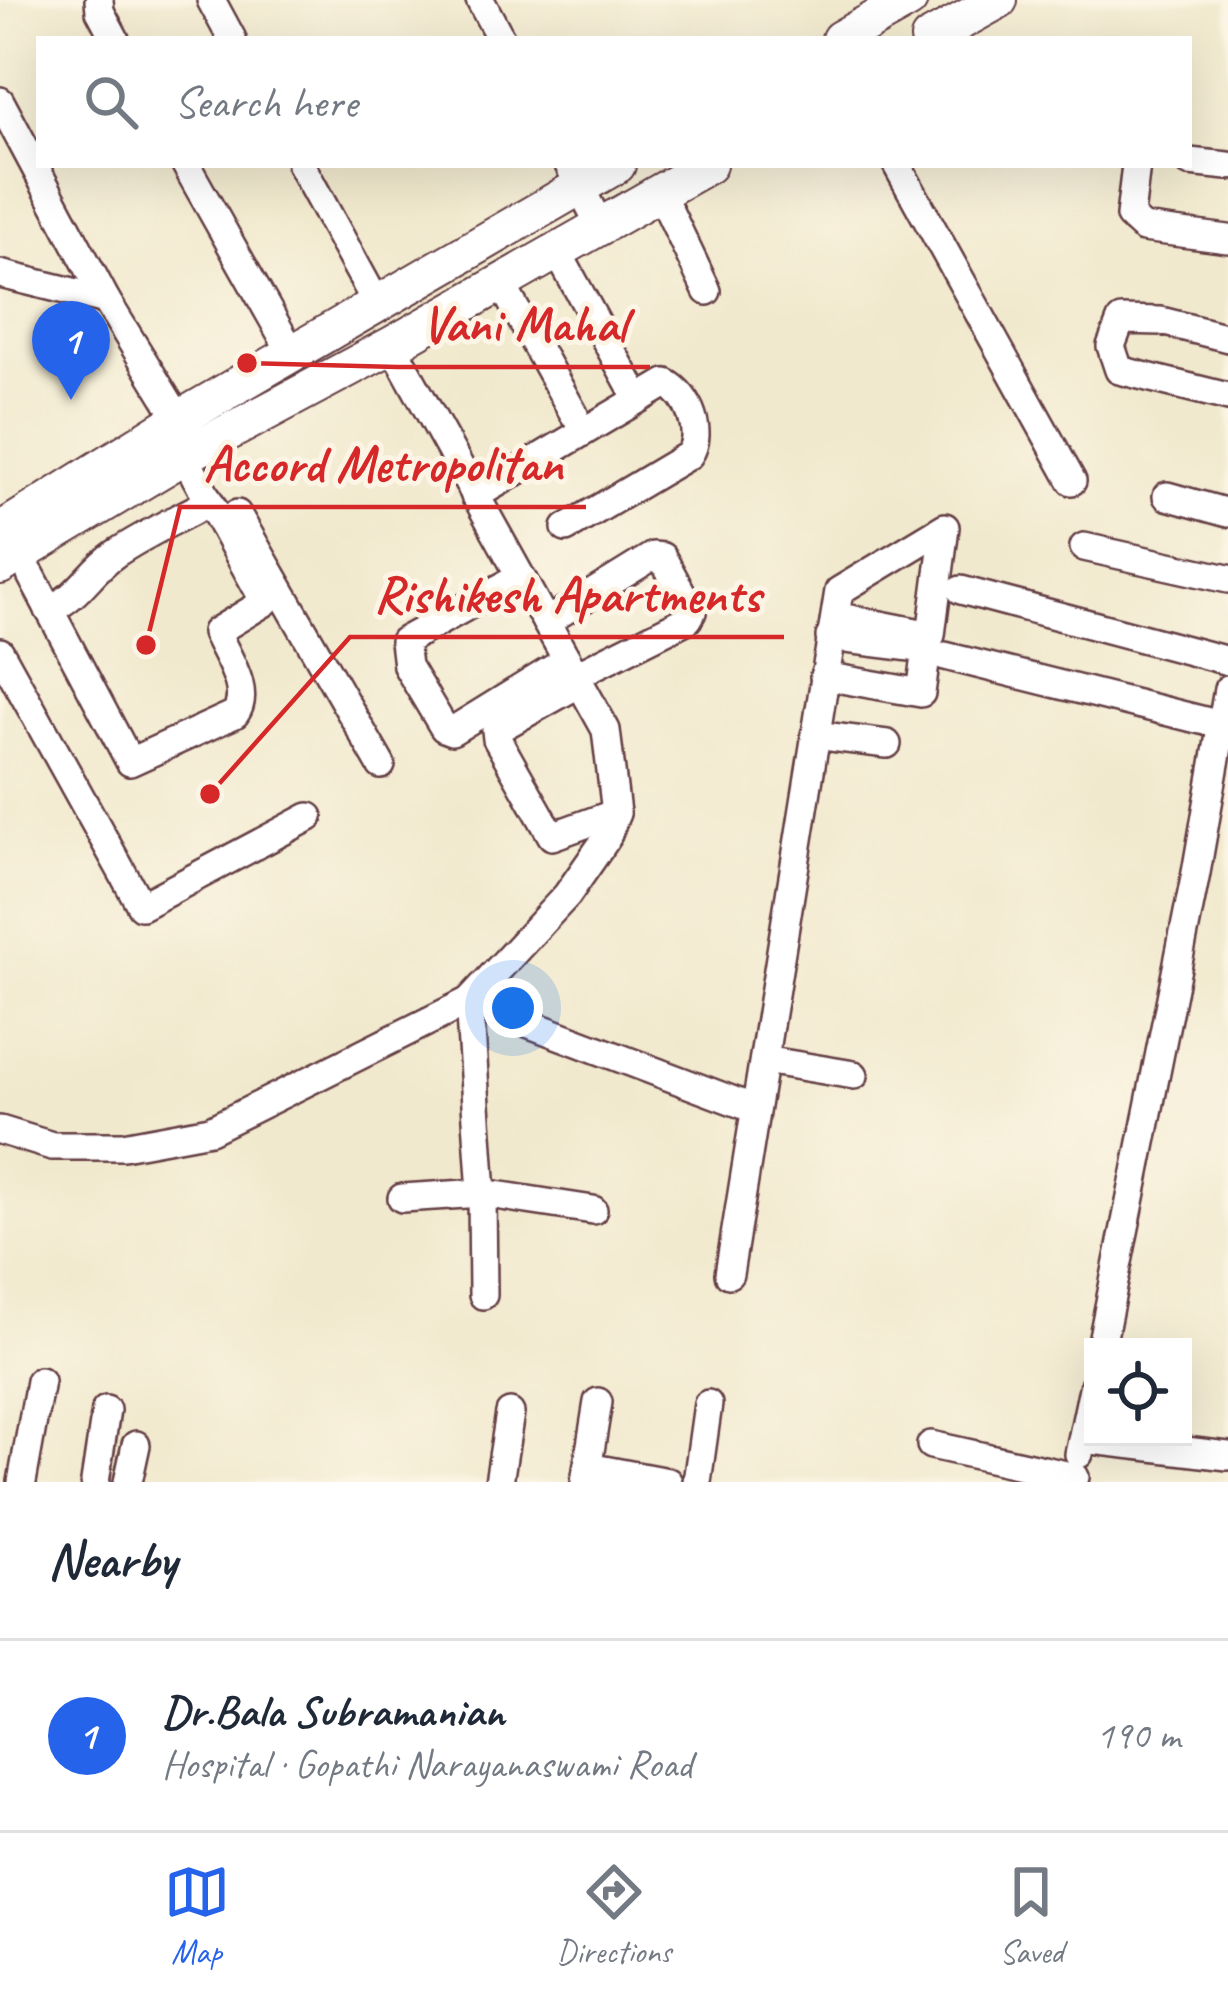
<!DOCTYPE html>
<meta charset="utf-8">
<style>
:root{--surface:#fff;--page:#f6f6f7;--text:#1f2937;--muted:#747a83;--line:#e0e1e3;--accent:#2563eb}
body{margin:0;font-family:Caveat,sans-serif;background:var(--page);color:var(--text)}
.controls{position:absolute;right:36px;bottom:36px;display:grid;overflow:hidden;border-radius:0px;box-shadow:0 12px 48px #0002}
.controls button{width:108px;height:108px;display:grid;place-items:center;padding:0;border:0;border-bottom:3px solid var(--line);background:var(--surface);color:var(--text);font:60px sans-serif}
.you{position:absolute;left:513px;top:1008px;width:42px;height:42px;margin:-30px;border:9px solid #fff;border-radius:50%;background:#1a73e8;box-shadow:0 0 0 18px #1a73e833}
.badge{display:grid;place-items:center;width:78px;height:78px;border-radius:50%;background:var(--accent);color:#fff;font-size:39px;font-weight:700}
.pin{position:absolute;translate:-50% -99px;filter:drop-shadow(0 3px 6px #0008)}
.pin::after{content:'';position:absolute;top:63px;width:42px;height:36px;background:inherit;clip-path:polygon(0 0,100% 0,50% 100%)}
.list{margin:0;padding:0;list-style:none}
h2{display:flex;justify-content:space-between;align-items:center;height:156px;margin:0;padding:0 48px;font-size:51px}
h2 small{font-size:39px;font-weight:400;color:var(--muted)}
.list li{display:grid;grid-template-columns:78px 1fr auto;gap:36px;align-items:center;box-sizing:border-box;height:192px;padding:0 48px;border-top:3px solid var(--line)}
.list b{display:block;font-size:45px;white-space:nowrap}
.list p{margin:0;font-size:39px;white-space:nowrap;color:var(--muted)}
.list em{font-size:39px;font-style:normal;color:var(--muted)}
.icon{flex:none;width:66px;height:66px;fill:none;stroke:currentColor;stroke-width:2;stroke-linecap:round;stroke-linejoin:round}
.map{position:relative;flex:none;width:1228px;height:1482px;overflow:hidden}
.search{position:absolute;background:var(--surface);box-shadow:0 12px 48px #0002;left:36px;right:36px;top:36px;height:132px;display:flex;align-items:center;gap:30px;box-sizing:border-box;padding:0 42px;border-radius:0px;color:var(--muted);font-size:45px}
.sheet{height:348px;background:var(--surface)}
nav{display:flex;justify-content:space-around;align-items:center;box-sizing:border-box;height:168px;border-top:3px solid var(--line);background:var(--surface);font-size:33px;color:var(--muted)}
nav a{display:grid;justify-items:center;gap:6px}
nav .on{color:var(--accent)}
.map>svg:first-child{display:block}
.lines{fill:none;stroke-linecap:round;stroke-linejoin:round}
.minor-casing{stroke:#633d43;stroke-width:32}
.major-casing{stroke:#633d43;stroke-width:40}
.minor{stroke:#fff;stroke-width:27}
.major{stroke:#fff;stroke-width:36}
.leader{fill:none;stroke:#d62828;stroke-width:4.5}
.callout-dot{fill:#d62828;stroke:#fcf5e5;stroke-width:4.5}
.callout-label{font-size:51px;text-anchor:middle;font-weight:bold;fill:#d62828;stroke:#fcf5e5;stroke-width:10;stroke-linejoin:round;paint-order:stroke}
</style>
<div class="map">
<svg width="1228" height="1482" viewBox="0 0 1228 1482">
<rect width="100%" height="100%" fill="#fcf5e5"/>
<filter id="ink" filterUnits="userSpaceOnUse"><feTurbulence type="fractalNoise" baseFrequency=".00833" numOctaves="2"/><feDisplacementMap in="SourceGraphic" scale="24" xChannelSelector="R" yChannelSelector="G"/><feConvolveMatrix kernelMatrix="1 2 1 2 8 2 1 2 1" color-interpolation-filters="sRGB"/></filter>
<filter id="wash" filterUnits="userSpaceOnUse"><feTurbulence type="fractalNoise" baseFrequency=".004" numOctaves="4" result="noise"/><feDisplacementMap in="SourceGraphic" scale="48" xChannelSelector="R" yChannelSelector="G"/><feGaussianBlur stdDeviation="2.7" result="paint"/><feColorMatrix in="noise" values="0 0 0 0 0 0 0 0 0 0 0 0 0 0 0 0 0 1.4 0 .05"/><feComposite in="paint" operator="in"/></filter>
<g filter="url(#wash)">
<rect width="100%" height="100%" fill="#f1e9cd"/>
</g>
<g filter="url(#ink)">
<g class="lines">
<defs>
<g id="minor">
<polyline points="99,0 100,11 115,39"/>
<polyline points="211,0 232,39"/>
<polyline points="480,0 501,39"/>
<polyline points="0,101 106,300 179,419"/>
<polyline points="1189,162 1228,166"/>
<polyline points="186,165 292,353"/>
<polyline points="301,165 377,304"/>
<polyline points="569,165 600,226"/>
<polyline points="897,165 1072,481"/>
<polyline points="1136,165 1130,216 1143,228 1228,239"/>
<polyline points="660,192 707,291"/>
<polyline points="557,251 632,388"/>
<polyline points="0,274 106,300"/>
<polyline points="501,283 574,414"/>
<polyline points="1228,338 1161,321 1121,320 1111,346 1119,370 1228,397"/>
<path d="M475,496L666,383C689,395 704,433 689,455L566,528"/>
<polyline points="1167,496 1228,513"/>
<polyline points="237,514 381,765"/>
<polyline points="1084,547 1228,579"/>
<path d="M31,575L130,762L235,714C252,691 226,656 216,632L265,602L184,456"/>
<polyline points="520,577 404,641 407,666 444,728 452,731 567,660"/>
<polyline points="961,590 1228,661"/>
<path d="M49,610C81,595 88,573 115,554C144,534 178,519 209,502"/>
<polyline points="546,622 653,556 662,557 692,612 688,619 576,675"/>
<polyline points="0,652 141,906 309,817"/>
<polyline points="945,656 1221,725"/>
<polyline points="824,676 921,693 927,649 830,637"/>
<polyline points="580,683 496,730 497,739 552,836 616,813"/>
<polyline points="815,735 887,744"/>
<polyline points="469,1001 755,1109"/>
<polyline points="469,1001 482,1193 483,1295"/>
<polyline points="764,1060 854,1075"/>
<polyline points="0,1130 52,1146 123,1146 210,1130 469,1001 567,895 606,839 616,813 606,730 392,345"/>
<polyline points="402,1198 482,1193 593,1210"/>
<polyline points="729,1274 839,591 945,527 931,635 835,616"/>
<polyline points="1101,1347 1196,873 1228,689"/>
<polyline points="1083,1439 1228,1456"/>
<polyline points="931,1445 1075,1477"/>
<polyline points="1079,1454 1093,1388"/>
<polyline points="588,1467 668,1482"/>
<polyline points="22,1482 40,1381"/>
<polyline points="95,1482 106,1410"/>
<polyline points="128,1482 136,1445"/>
<polyline points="499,1482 510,1413"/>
<polyline points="585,1482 598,1402"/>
<polyline points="697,1482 708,1404"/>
</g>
<g id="major">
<polyline points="840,39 909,0"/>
<polyline points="929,39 999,0"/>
<polyline points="0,531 179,419 617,165"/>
<polyline points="0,566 184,456 392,345 708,165"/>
</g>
</defs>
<!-- minor casing -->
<use href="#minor" class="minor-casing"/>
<!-- major casing -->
<use href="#major" class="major-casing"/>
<!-- minor -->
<use href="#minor" class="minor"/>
<!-- major -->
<use href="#major" class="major"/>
</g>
</g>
<!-- callouts -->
<path class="leader" d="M247 363L397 367H650M146 645L180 507H586M210 794L350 637H784"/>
<g class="callout-dot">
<circle cx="247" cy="363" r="12"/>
<circle cx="146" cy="645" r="12"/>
<circle cx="210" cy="794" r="12"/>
</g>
<g class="callout-label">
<text x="524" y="341">Vani Mahal</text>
<text x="383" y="481">Accord Metropolitan</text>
<text x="567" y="612">Rishikesh Apartments</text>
</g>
</svg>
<div class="controls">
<button><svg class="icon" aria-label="locate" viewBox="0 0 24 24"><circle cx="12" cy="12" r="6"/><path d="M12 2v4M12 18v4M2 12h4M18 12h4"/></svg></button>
</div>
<div class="you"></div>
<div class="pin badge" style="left:71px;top:400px">1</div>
<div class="search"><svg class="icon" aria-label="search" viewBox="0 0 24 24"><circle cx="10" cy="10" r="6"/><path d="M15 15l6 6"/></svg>Search here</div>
</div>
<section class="sheet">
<h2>Nearby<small></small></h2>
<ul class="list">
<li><span class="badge">1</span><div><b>Dr.Bala Subramanian</b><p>Hospital · Gopathi Narayanaswami Road</p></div><em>190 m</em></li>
</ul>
</section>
<nav>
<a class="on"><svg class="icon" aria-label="map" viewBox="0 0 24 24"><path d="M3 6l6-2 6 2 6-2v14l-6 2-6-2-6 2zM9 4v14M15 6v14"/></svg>Map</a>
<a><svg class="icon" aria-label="directions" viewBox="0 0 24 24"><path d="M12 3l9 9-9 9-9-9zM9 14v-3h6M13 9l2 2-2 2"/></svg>Directions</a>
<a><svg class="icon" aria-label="saved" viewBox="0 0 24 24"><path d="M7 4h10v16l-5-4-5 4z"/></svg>Saved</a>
</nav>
